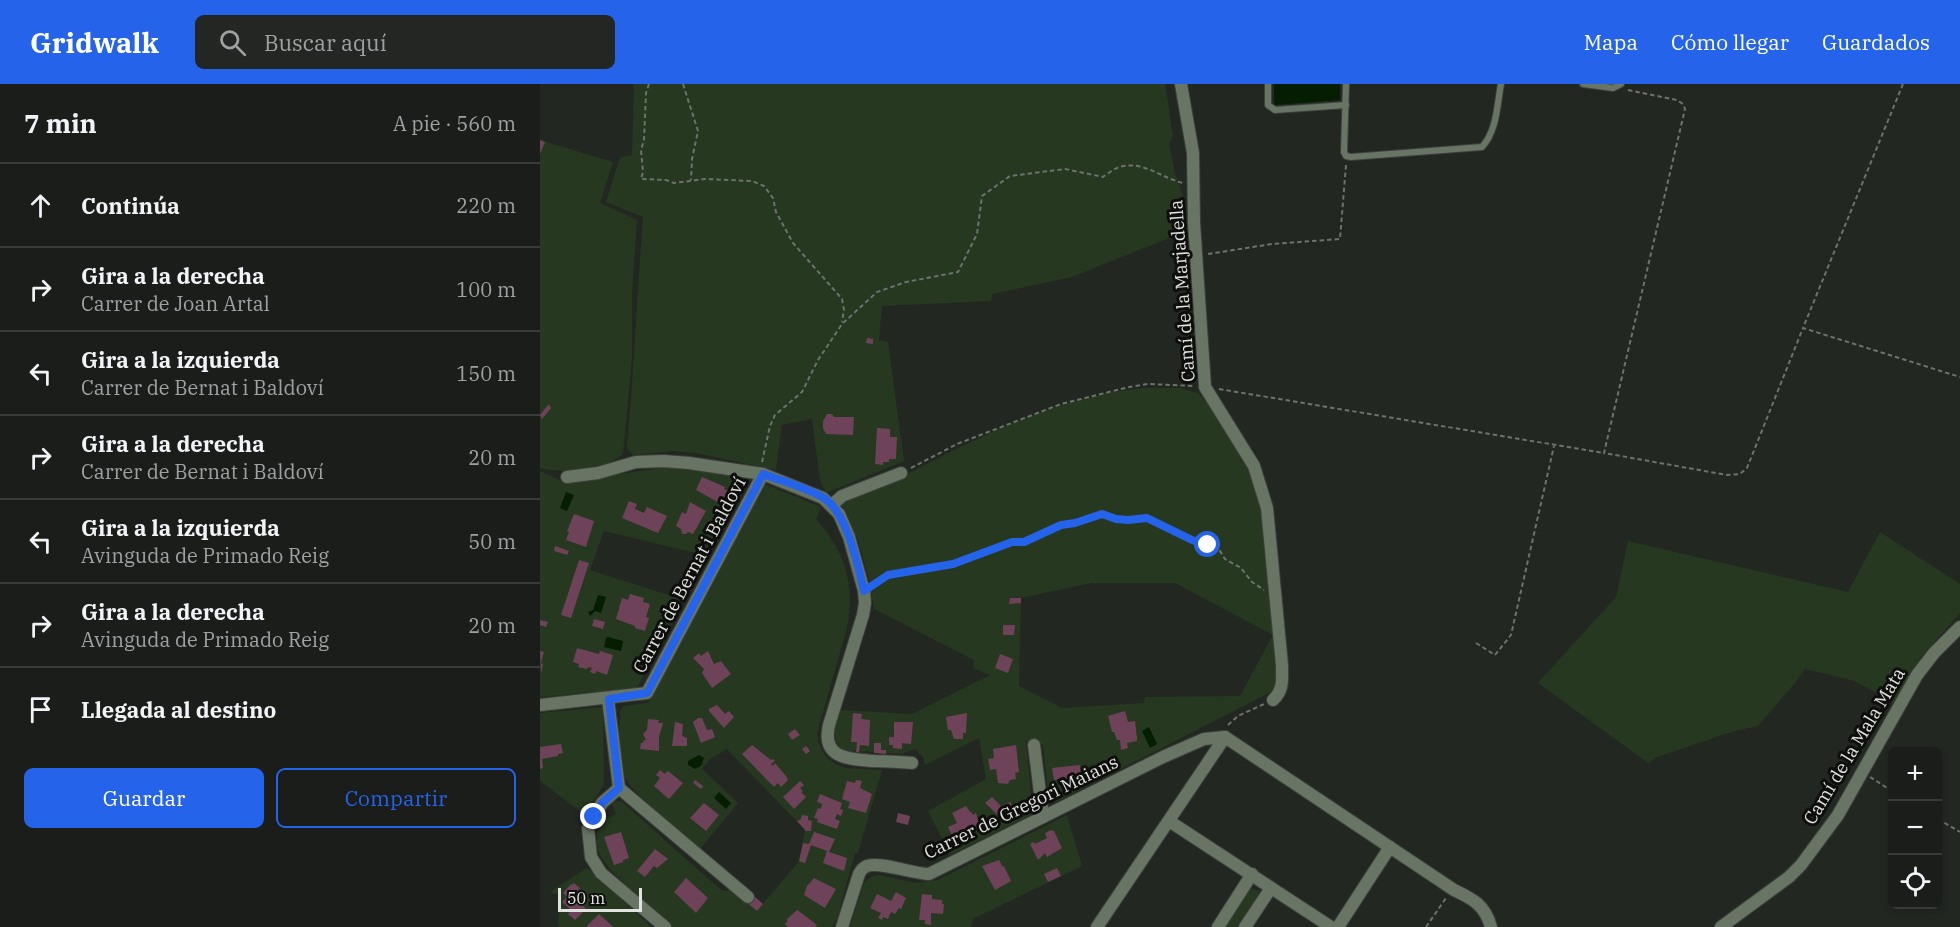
<!DOCTYPE html>
<html lang="es">
<meta charset="utf-8">
<style>
:root{--surface:#1a1d1a;--page:#232623;--text:#f1f3f6;--muted:#9fa2a2;--line:#383b39;--accent:#2563eb}
body{margin:0;font-family:"IBM Plex Serif",serif;background:var(--page);color:var(--text)}
.controls{position:absolute;right:18px;bottom:18px;display:grid;overflow:hidden;border-radius:9px;box-shadow:0 3px 9px #0003}
.controls button{width:54px;height:54px;display:grid;place-items:center;padding:0;border:0;border-bottom:2px solid var(--line);background:var(--surface);color:var(--text);font:30px sans-serif}
.scale{position:absolute;left:18px;bottom:15px;width:84px;box-sizing:border-box;padding-left:6px;border:3px solid #e1e3e0;border-top:0;font-size:16px;line-height:21px;white-space:nowrap;color:#e1e3e0;-webkit-text-stroke:4px #0e0f0d;paint-order:stroke}
.stop{position:absolute;width:18px;height:18px;margin:-14px;border:4px solid #2563eb;border-radius:50%;background:#fff}
.stop.end{background:#2563eb;border-color:#fff;box-shadow:0 2px 6px #0008}
.list{margin:0;padding:0;list-style:none}
h2{display:flex;justify-content:space-between;align-items:center;height:78px;margin:0;padding:0 24px;font-size:26px}
h2 small{font-size:20px;font-weight:400;color:var(--muted)}
.list li{display:grid;grid-template-columns:39px 1fr auto;gap:18px;align-items:center;box-sizing:border-box;height:84px;padding:0 24px;border-top:2px solid var(--line)}
.list b{display:block;font-size:22px;white-space:nowrap}
.list p{margin:0;font-size:20px;white-space:nowrap;color:var(--muted)}
.list em{font-size:20px;font-style:normal;color:var(--muted)}
.actions{display:flex;gap:12px;padding:18px 24px}
.actions a{flex:1;padding:14px 0;border:2px solid var(--accent);border-radius:9px;text-align:center;font-size:21px;color:var(--accent)}
.actions .main{background:var(--accent);color:#fff}
.icon{flex:none;width:33px;height:33px;fill:none;stroke:currentColor;stroke-width:2;stroke-linecap:round;stroke-linejoin:round}
.map{position:relative;flex:none;width:1420px;height:843px;overflow:hidden}
header{display:flex;align-items:center;gap:36px;box-sizing:border-box;height:84px;padding:0 30px;background:var(--accent);color:#fff}
header strong{font-size:28px}
nav{display:flex;gap:33px;margin-inline-start:auto;font-size:21px}
.search{width:420px;height:54px;background:var(--page);display:flex;align-items:center;gap:15px;box-sizing:border-box;padding:0 21px;border-radius:9px;color:var(--muted);font-size:22px}
main{display:flex}
aside{flex:1;background:var(--surface)}
.map>svg:first-child{display:block}
.green{fill:#263820;fill-rule:evenodd}
.water{fill:#051d00}
.building{fill:#6e4359}
.lines{fill:none;stroke-linecap:round;stroke-linejoin:round}
.service-casing{stroke:#3e413d;stroke-width:8}
.minor-casing{stroke:#3e413d;stroke-width:14}
.path{stroke:#6e716d;stroke-width:2;stroke-dasharray:4.5 3;stroke-linecap:butt}
.service{stroke:#697564;stroke-width:6}
.minor{stroke:#697564;stroke-width:12}
.route{stroke:#2563eb;stroke-width:8}
.labels{text-anchor:middle;dominant-baseline:central;stroke-width:6;stroke-linejoin:round;paint-order:stroke}
.street-label{font-size:18px;fill:#e1e3e0;stroke:#0e0f0d}
</style>
<header>
<strong>Gridwalk</strong>
<div class="search"><svg class="icon" aria-label="search" viewBox="0 0 24 24"><circle cx="10" cy="10" r="6"/><path d="M15 15l6 6"/></svg>Buscar aquí</div>
<nav><a>Mapa</a><a>Cómo llegar</a><a>Guardados</a></nav>
</header>
<main>
<aside>
<h2>7 min<small>A pie · 560 m</small></h2>
<ul class="list">
<li><svg class="icon" aria-label="ahead" viewBox="0 0 24 24"><path d="M12 20V5M6 11l6-6 6 6"/></svg><div><b>Continúa</b></div><em>220 m</em></li>
<li><svg class="icon" aria-label="right" viewBox="0 0 24 24"><path d="M7 20v-9h11M14 6l5 5-5 5"/></svg><div><b>Gira a la derecha</b><p>Carrer de Joan Artal</p></div><em>100 m</em></li>
<li><svg class="icon" aria-label="left" viewBox="0 0 24 24"><path d="M17 20v-9H6M10 6l-5 5 5 5"/></svg><div><b>Gira a la izquierda</b><p>Carrer de Bernat i Baldoví</p></div><em>150 m</em></li>
<li><svg class="icon" aria-label="right" viewBox="0 0 24 24"><path d="M7 20v-9h11M14 6l5 5-5 5"/></svg><div><b>Gira a la derecha</b><p>Carrer de Bernat i Baldoví</p></div><em>20 m</em></li>
<li><svg class="icon" aria-label="left" viewBox="0 0 24 24"><path d="M17 20v-9H6M10 6l-5 5 5 5"/></svg><div><b>Gira a la izquierda</b><p>Avinguda de Primado Reig</p></div><em>50 m</em></li>
<li><svg class="icon" aria-label="right" viewBox="0 0 24 24"><path d="M7 20v-9h11M14 6l5 5-5 5"/></svg><div><b>Gira a la derecha</b><p>Avinguda de Primado Reig</p></div><em>20 m</em></li>
<li><svg class="icon" aria-label="arrive" viewBox="0 0 24 24"><path d="M6 21V4h12l-3 4 3 4H6"/></svg><div><b>Llegada al destino</b></div></li>
</ul>
<div class="actions"><a class="main">Guardar</a><a>Compartir</a></div>
</aside>
<div class="map">
<svg width="1420" height="843" viewBox="0 0 1420 843">
<rect width="100%" height="100%" fill="#232722"/>
<!-- green -->
<g class="green">
<path d="M94,0H625L633,52L629,60L635,89L646,122L647,149L639,150L532,193L452,210L451,217L342,222L339,256L348,258L364,377L286,409L280,396L272,335L242,341L236,386L156,369L133,367L93,371L87,364C94,287 97,210 103,133L66,118L80,73L92,71Z"/>
<path d="M0,56L73,78L60,119L97,136L92,210V274L83,369C72,385 17,390 0,384Z"/>
<path d="M607,304H640L658,309C674,324 703,369 710,390C729,438 728,493 733,544C734,564 744,589 733,607L516,718L509,715L503,661L486,657L493,730L410,771L388,727L446,695L439,654L385,681L383,673L375,665L361,670L303,666C289,655 297,640 301,626L372,630L450,591L433,584L434,576L334,525L329,495L318,456L301,420C319,406 350,399 371,388C445,351 522,309 607,304ZM551,499H635L733,551L700,612L605,613L604,619L522,624L479,602L481,514Z"/>
<polygon points="129,383 202,393 205,394 206,400 168,472 64,447 50,486 144,516 98,602 94,604 0,613 0,387 24,398"/>
<path d="M224,401H227L281,423L276,435C306,469 315,500 307,544L277,649L278,658L286,673L295,680L306,684L342,686L318,769H315L297,835L292,843H132C115,822 61,787 57,762C55,751 60,740 63,730L66,735L76,730L71,718L81,717L181,806L187,807L191,805L217,827L259,777L265,746L187,665L170,675L162,685L198,719L160,765C142,749 91,709 84,691C76,671 80,646 80,626L84,622L108,619Z"/>
<polygon points="1340,448 1420,500 1420,529 1382,572 1356,620 1315,597 1265,585 1255,599 1218,642 1191,648 1117,673 1108,679 998,599 1076,513 1088,457 1308,508"/>
<polygon points="63,623 64,700 45,731 0,697 0,629"/>
<polygon points="527,731 542,782 433,835 431,843 310,843 324,799 331,793 339,791 377,799 398,796"/>
<polygon points="47,784 105,837 111,843 20,843 18,841 20,811 19,809 13,810 11,807"/>
<polygon points="711,804 719,807 720,812 700,843 683,843"/>
</g>
<!-- water -->
<g class="water">
<polygon points="734,0 800,0 800,16 734,21"/>
<polygon points="26,408 34,411 27,427 20,424"/>
<polygon points="58,511 66,513 61,529 55,527 50,532 48,528 53,526"/>
<polygon points="68,553 83,557 81,567 64,563 66,554"/>
<polygon points="609,643 617,660 610,664 602,647"/>
<polygon points="159,671 164,674 161,682 155,685 148,681 148,677"/>
<polygon points="179,708 191,719 186,725 174,714"/>
</g>
<!-- building -->
<g class="building">
<polygon points="0,56 5,58 0,70"/>
<polygon points="327,254 333,255 333,260 326,259"/>
<polygon points="9,320 11,324 2,335 0,331"/>
<polygon points="287,330 292,330 294,333 314,333 313,351 286,350 283,344 283,337"/>
<polygon points="337,344 350,345 350,353 357,353 356,375 349,375 349,378 343,378 343,381 335,380"/>
<polygon points="162,393 185,403 184,405 192,409 187,419 184,418 183,421 156,406"/>
<polygon points="89,417 97,420 95,425 104,429 107,423 127,432 118,449 82,434"/>
<polygon points="150,418 166,427 153,450 148,448 146,450 142,450 141,445 136,442 142,428 146,430"/>
<polygon points="34,430 54,437 46,463 26,456 29,448 27,447"/>
<polygon points="15,462 29,467 27,471 14,467"/>
<polygon points="39,476 49,479 31,534 21,531"/>
<polygon points="90,510 104,514 103,518 110,520 106,533 109,534 105,547 95,544 95,542 76,535 82,514 88,516"/>
<polygon points="470,514 481,514 481,519 469,520"/>
<polygon points="54,535 65,538 63,545 52,542"/>
<polygon points="0,536 8,538 6,543 0,541"/>
<polygon points="463,541 475,541 474,551 463,551"/>
<polygon points="37,564 59,570 60,567 73,571 67,591 56,587 55,590 50,588 52,584 48,583 47,585 38,583 39,580 33,578"/>
<polygon points="0,567 4,568 1,579 3,580 1,590"/>
<polygon points="168,567 174,580 181,577 191,590 172,604 162,589 164,585 153,574 159,569 161,572"/>
<polygon points="460,570 473,575 468,589 455,584"/>
<polygon points="177,621 185,630 189,627 194,633 184,644 169,627 169,625"/>
<polygon points="585,627 588,638 595,637 597,654 597,657 587,659 588,664 581,666 580,656 577,656 574,648 572,648 568,632"/>
<polygon points="313,629 322,630 321,635 330,636 329,662 320,661 319,668 316,668 317,658 311,658"/>
<polygon points="427,629 426,649 423,649 423,655 414,655 411,646 408,646 406,633"/>
<polygon points="158,634 162,634 167,646 172,645 175,653 173,654 161,659 153,638"/>
<polygon points="108,635 119,636 118,639 123,639 119,653 119,667 100,665 101,659 103,659 104,656 106,656 103,650 107,646"/>
<polygon points="135,638 143,640 142,652 147,654 147,662 132,662"/>
<polygon points="354,638 373,638 371,660 362,659 362,665 353,664 353,661 349,661 349,653 354,653"/>
<polygon points="255,645 260,651 252,656 248,650"/>
<polygon points="334,659 341,659 341,666 346,666 346,670 334,669"/>
<polygon points="21,660 23,669 18,670 18,672 2,675 3,684 0,685 0,663"/>
<polygon points="212,661 231,676 233,675 235,677 231,680 233,682 235,679 246,692 248,696 241,703 238,699 234,703 202,670"/>
<polygon points="476,661 479,688 475,689 476,695 470,696 468,700 458,699 456,685 450,686 448,675 454,674 453,665"/>
<polygon points="266,662 270,667 266,670 262,665"/>
<polygon points="540,681 541,697 527,699 526,695 514,696 512,684"/>
<polygon points="120,686 125,690 128,687 143,699 129,715 114,702 120,694 116,691"/>
<polygon points="155,696 163,702 161,705 153,699"/>
<polygon points="316,696 322,697 320,704 332,710 326,729 308,724 310,718 302,715 307,697 315,699"/>
<polygon points="260,697 264,701 260,704 263,707 261,708 266,713 254,725 243,713"/>
<polygon points="280,710 302,719 300,725 303,726 301,732 297,730 295,735 300,737 297,745 277,738 278,735 274,734 278,724 281,725 282,720 277,718"/>
<polygon points="452,713 461,722 470,718 478,729 463,736 445,719"/>
<polygon points="164,719 179,731 166,747 150,734"/>
<polygon points="426,722 430,728 431,728 433,731 436,729 440,743 414,756 408,743 417,739 412,729"/>
<polygon points="358,729 370,732 368,741 356,738"/>
<polygon points="262,731 268,732 268,736 272,737 271,747 266,747 257,737 261,735"/>
<polygon points="511,746 514,747 522,764 507,773 505,769 498,776 490,760 494,758 495,760 507,754 505,749"/>
<polygon points="81,748 89,774 83,776 83,778 74,781 64,753"/>
<polygon points="274,748 295,755 289,768 307,774 304,787 283,779 287,767 271,761 265,779 259,777 263,759 269,760"/>
<polygon points="115,765 128,775 117,784 114,782 105,793 97,787"/>
<polygon points="459,776 463,783 464,782 471,797 455,806 442,782"/>
<polygon points="517,784 521,792 508,798 504,790"/>
<polygon points="146,794 168,814 156,829 134,808"/>
<polygon points="274,794 296,805 285,824 264,811 267,802"/>
<polygon points="34,799 40,804 35,809 34,807 32,809 46,825 35,836 28,830 31,826 22,818 27,813 23,809 31,800 32,801"/>
<polygon points="356,808 366,814 361,825 359,824 355,830 351,828 348,835 343,833 342,836 338,834 341,829 330,824 337,810 351,817"/>
<polygon points="212,810 223,820 217,827 205,817"/>
<polygon points="382,810 392,811 392,815 402,816 402,820 404,820 403,830 391,829 391,841 385,840 385,836 379,836"/>
<polygon points="257,826 260,828 277,841 275,843 248,843 245,840 248,837 246,836"/>
<polygon points="59,830 68,838 73,843 46,843"/>
</g>
<g class="lines">
<defs>
<g id="service">
<polyline points="728,0 728,21 735,26 806,21"/>
<path d="M806,0L804,68L806,72L811,73L942,63C957,47 957,21 961,0"/>
<polyline points="1043,0 1073,4 1081,0"/>
</g>
<g id="minor">
<path d="M641,0L653,69L654,139L665,303L714,382L727,424L742,581C742,596 744,606 733,616"/>
<path d="M27,393L58,389L96,378L124,377L149,379L223,390L283,414L299,430L309,453L324,507L325,519L323,531L289,641C281,675 309,675 334,677C347,677 359,678 372,679"/>
<polyline points="292,421 302,412 361,389"/>
<polyline points="68,615 79,704 62,719 48,744 51,773 61,789 125,843"/>
<polyline points="0,621 107,609 223,390"/>
<polyline points="494,661 503,733"/>
<polyline points="79,704 208,813"/>
<polyline points="629,737 791,843"/>
<path d="M302,843L319,790C320,788 323,784 325,783C336,776 374,790 389,790L623,673L664,655L685,653L914,806C933,815 945,821 951,843"/>
<polyline points="557,843 685,653"/>
<polyline points="678,843 712,790"/>
<polyline points="705,843 731,804"/>
<polyline points="798,843 850,763"/>
<polyline points="1181,843 1249,793 1261,781 1298,731 1377,591 1394,569 1420,543"/>
</g>
</defs>
<!-- service casing -->
<use href="#service" class="service-casing"/>
<!-- minor casing -->
<use href="#minor" class="minor-casing"/>
<!-- path -->
<g class="path">
<polyline points="109,0 106,9 104,56 101,66 103,88 101,95 126,96 134,99 165,95 212,97 224,102 233,114 236,128 253,159 302,215 304,226 302,238"/>
<polyline points="143,0 158,47 152,75 151,96"/>
<polyline points="1363,0 1263,244 1420,293"/>
<polyline points="1088,6 1137,16 1143,20 1145,25 1064,369 1187,391 1200,390 1207,384 1263,244"/>
<polyline points="668,170 732,160 800,155 806,81"/>
<polyline points="679,305 1064,369"/>
<path d="M222,378L230,342L235,331L262,308L278,276L302,240L337,208L366,198L418,188L437,150L442,112L470,92L525,85L563,93C567,90 574,85 579,83C603,76 621,94 643,99"/>
<polyline points="371,384 417,360 521,320 589,303 608,300 655,302"/>
<polyline points="333,500 348,491 413,480 472,458 484,457 521,441 535,439 562,430 576,435 588,436 607,434 652,456 678,464 685,475 701,484 712,498 724,506"/>
<polyline points="936,559 955,571 971,551 1014,362"/>
<polyline points="688,641 698,632 724,620"/>
<polyline points="1330,693 1352,707"/>
<polyline points="1398,735 1420,748"/>
<polyline points="886,843 906,814"/>
</g>
<!-- service -->
<use href="#service" class="service"/>
<!-- minor -->
<use href="#minor" class="minor"/>
</g>
<g class="lines">
<!-- route -->
<path class="route" d="M54,733L62,719L79,704L69,615L107,609L223,390C242,397 268,404 284,414C307,429 318,481 324,507L348,491L413,480L472,458H484L521,441L535,439L562,430L576,435L588,436L607,434L652,456L668,461"/>
</g>
<g class="labels">
<!-- street labels -->
<g class="street-label">
<text transform="translate(642 207) rotate(-94)">Camí de la Marjadella</text>
<text transform="translate(149 491) rotate(-62)">Carrer de Bernat i Baldoví</text>
<text transform="translate(1314 662) rotate(-59)">Camí de la Mala Mata</text>
<text transform="translate(481 723) rotate(-26)">Carrer de Gregori Maians</text>
</g>
</g>
</svg>
<div class="controls">
<button>+</button>
<button>−</button>
<button><svg class="icon" aria-label="locate" viewBox="0 0 24 24"><circle cx="12" cy="12" r="6"/><path d="M12 2v4M12 18v4M2 12h4M18 12h4"/></svg></button>
</div>
<div class="scale">50 m</div>
<div class="stop" style="left:668px;top:461px"></div>
<div class="stop end" style="left:54px;top:733px"></div>
</div>
</main>
